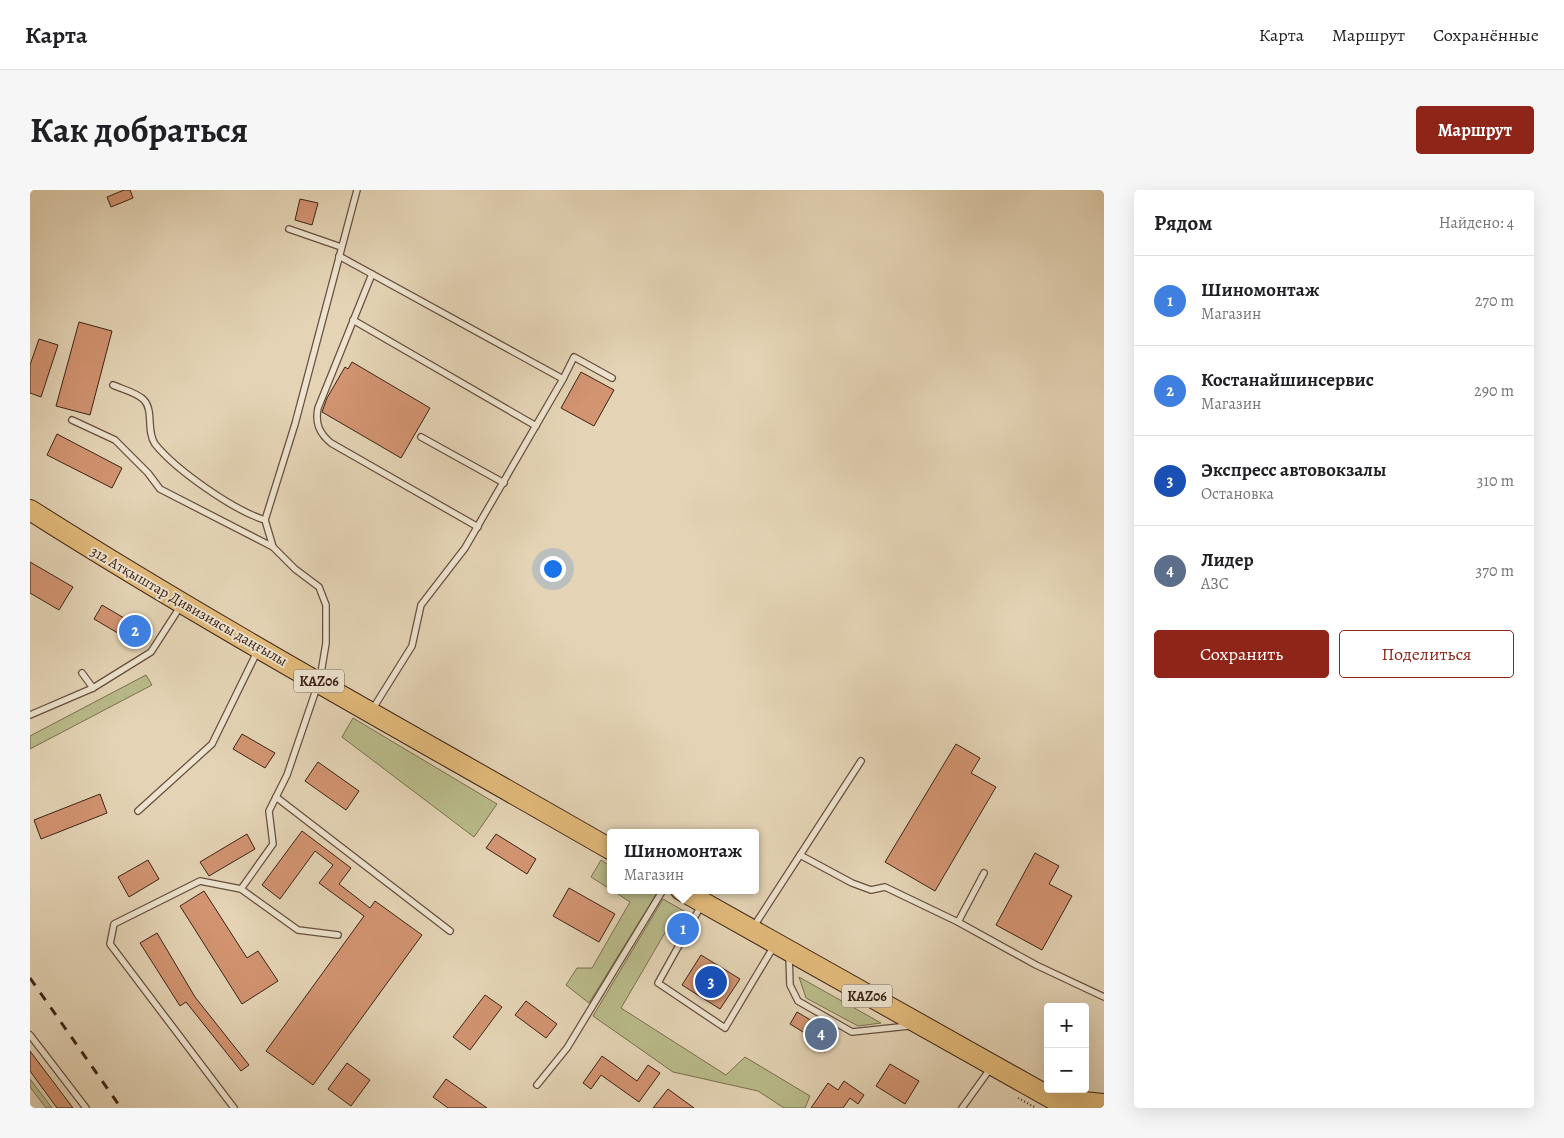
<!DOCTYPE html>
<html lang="ru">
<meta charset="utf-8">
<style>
:root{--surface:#fff;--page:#f6f6f6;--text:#202124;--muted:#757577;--line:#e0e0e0;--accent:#8f2418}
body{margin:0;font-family:Alegreya,serif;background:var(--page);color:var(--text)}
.controls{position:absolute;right:15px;bottom:15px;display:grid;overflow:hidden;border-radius:5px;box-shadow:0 5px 20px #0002}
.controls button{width:45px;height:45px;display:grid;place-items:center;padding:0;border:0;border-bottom:1px solid var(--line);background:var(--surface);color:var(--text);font:25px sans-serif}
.you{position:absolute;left:522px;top:378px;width:18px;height:18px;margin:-12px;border:4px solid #fff;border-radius:50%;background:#1a73e8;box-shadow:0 0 0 8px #1a73e833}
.badge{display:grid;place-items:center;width:32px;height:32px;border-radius:50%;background:var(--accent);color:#fff;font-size:16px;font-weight:700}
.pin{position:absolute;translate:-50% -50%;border:2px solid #fff;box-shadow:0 1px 5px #0006}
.popup{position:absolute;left:577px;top:639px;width:152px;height:65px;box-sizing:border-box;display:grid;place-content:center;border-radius:5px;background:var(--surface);filter:drop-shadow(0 1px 4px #0005);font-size:16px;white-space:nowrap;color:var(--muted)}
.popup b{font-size:19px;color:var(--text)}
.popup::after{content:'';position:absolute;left:50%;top:100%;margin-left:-10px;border:10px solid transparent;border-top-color:var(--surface)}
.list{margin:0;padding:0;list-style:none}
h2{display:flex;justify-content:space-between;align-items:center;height:65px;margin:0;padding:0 20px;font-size:21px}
h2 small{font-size:16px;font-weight:400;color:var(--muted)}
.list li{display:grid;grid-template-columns:32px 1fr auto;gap:15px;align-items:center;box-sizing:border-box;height:90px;padding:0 20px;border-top:1px solid var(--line)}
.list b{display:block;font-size:19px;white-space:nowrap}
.list p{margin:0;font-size:16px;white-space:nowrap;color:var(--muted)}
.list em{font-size:16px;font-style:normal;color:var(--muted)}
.actions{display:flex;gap:10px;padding:15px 20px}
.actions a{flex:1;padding:11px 0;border:1px solid var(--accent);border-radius:5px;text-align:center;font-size:18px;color:var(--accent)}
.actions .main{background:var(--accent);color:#fff}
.map{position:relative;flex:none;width:1074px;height:918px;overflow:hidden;border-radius:5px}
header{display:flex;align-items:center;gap:30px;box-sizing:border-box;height:70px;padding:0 25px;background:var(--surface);border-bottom:1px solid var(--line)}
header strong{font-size:24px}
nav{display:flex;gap:28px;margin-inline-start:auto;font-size:18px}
.intro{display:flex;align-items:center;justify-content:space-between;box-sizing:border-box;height:120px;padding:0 30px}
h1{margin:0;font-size:35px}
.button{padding:12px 22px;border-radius:5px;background:var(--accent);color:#fff;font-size:18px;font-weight:700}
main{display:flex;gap:30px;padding:0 30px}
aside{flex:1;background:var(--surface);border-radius:5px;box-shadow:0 5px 20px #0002}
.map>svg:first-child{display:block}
.green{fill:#b9bb8a;stroke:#7b6f50}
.building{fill:#d29471;stroke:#3d2317}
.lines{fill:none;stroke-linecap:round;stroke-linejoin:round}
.lane-casing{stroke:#674f3e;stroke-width:8}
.highway-casing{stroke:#3d2317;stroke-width:22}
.path{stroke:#3d2317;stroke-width:2;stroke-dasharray:1 2.5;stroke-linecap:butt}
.lane{stroke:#ede3cf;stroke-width:5.5}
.highway{stroke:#e2ba7a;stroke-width:20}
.rail{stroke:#3d2317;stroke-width:3;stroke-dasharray:9 9;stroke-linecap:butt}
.labels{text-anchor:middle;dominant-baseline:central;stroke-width:4;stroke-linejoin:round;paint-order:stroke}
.shield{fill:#ede3cf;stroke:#725d4e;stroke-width:1}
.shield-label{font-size:14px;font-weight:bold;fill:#3d2317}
.street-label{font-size:15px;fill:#3d2317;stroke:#ede3cf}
</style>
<header>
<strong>Карта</strong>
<nav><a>Карта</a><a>Маршрут</a><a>Сохранённые</a></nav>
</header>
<div class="intro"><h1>Как добраться</h1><a class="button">Маршрут</a></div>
<main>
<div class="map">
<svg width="1074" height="918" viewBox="0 0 1074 918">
<rect width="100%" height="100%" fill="#e4d4b5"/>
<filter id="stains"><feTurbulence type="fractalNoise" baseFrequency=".004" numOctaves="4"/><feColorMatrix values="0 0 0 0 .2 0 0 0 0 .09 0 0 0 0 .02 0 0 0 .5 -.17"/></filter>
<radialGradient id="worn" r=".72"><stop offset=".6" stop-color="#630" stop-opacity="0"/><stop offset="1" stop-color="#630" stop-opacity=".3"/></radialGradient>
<!-- green -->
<g class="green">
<polygon points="116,485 122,495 0,559 0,546"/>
<polygon points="323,528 467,614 444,647 312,547"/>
<polygon points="571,670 580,676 580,699 561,687"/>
<polygon points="582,700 622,700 627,703 559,813 536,795 547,778 562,778 600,712"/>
<polygon points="633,709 661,725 651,740 640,734 591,818 696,885 715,867 780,906 775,918 754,918 728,901 643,882 563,826"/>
<polygon points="769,787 851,833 828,836 776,808"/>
<polygon points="0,889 22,918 16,918 0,897"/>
</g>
<!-- building -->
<g class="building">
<polygon points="94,0 100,0 103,8 81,17 77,7"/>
<polygon points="270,9 288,13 282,35 265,30"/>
<polygon points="49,132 82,141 60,225 26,216"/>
<polygon points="9,149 28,155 11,207 0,203 0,175"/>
<polygon points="322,172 400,218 371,268 292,222 297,208 315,177 318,179"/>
<polygon points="551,182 584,200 564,236 531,218"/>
<polygon points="27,244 92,278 82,298 17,265"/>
<polygon points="0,372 43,397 29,420 0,403"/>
<polygon points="72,415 111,438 103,452 64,429"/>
<polygon points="212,544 245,563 235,578 203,559"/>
<polygon points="926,554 950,568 941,583 966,597 905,701 855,672"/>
<polygon points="288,572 329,601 316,620 275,591"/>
<polygon points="70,604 77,623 11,649 4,630"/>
<polygon points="272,641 321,678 309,694 340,718 345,711 392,745 283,895 236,861 334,726 289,693 303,675 285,661 250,709 232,695"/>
<polygon points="217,644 225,659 179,686 170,672"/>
<polygon points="466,644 506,669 497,684 456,658"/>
<polygon points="1005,663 1029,676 1019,694 1042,706 1012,760 966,735"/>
<polygon points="118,670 129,689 99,707 88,687"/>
<polygon points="539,698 585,724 569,752 523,726"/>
<polygon points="174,701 217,768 228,761 248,791 212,814 150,716"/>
<polygon points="127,743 165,807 219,875 211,881 156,812 150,816 110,753"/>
<polygon points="671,765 710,789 690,819 652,795"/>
<polygon points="455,805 472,817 440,860 423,847"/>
<polygon points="496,811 527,834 516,848 485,825"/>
<polygon points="767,822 784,832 787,827 808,839 795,862 775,850 778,845 760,834"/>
<polygon points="0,861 43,918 27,918 0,881"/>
<polygon points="572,866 607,891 618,875 630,883 609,912 571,885 561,899 553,893"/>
<polygon points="317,873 340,890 321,916 298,899"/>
<polygon points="860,874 889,891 875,914 846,896"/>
<polygon points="416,889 457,918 418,918 403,907"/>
<polygon points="814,891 834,905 828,914 820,908 813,918 781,918 798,893 808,900"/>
<polygon points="638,899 664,918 623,918"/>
</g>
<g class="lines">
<defs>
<g id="lane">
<polyline points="259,39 311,57"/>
<polyline points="309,66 533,189 435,358 391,415 382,456 342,520"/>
<path d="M342,84L288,218C285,233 289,243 301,253L448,337"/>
<polyline points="323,130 506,236"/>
<polyline points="533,189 544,167 582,188"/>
<path d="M83,195C92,199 108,203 114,210C124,221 116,241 125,254C146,280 203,320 235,330"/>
<polyline points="42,230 85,250 118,283 130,299 243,357"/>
<polyline points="391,247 474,293"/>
<polyline points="52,483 63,498"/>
<polyline points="290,489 296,453 296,415 289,397 265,379 243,357 235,330 265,234 327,0"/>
<polyline points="287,497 257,585 239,621 243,654 211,699 268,740 308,745"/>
<polyline points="0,525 63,498 121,462 150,417"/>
<polyline points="246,607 420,741"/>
<polyline points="108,621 182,554 227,462"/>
<polyline points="770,665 822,693 841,700 855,697 928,732 1006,775 1074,807"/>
<polyline points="672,714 628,793 695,838 744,756"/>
<polyline points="928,732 954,683"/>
<polyline points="724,736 831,571"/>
<polyline points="759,766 760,795 768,811 822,842 879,836"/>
<polyline points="0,845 56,918"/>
<polyline points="507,895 537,858 633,700"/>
<polyline points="204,918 80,754 84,734 170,691 211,699"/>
<polyline points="932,918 960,879"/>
</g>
<g id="highway">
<path d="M0,320C189,440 386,547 580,659"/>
<polyline points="651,700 1039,918"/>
<polyline points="1024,909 1074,914"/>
</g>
</defs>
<!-- lane casing -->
<use href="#lane" class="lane-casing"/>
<!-- highway casing -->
<use href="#highway" class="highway-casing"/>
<!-- path -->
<polyline class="path" points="988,908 1006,918"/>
<!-- lane -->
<use href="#lane" class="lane"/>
<!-- highway -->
<use href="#highway" class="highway"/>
<!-- rail -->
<polyline class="rail" points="0,788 91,918"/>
</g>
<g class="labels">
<!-- shield labels -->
<g class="shield">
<rect x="264" y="479.5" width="50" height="23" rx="4"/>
<rect x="812" y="794.5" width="50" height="23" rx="4"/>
</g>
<g class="shield-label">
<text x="289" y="491">KАZ06</text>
<text x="837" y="806">KАZ06</text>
</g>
<!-- street labels -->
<g class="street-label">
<text transform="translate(159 416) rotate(30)">312 Атқыштар Дивизиясы даңғылы</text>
</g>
</g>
<rect width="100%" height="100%" filter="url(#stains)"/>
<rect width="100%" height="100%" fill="url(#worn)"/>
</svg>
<div class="controls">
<button>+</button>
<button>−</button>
</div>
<div class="you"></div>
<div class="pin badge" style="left:653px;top:739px;background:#3f7fe0">1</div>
<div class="popup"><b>Шиномонтаж</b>Магазин</div>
<div class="pin badge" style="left:105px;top:441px;background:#3f7fe0">2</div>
<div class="pin badge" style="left:681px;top:792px;background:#1a4fb4">3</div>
<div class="pin badge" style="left:791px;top:844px;background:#5c6f8a">4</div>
</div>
<aside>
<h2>Рядом<small>Найдено: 4</small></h2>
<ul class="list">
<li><span class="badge" style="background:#3f7fe0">1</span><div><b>Шиномонтаж</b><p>Магазин</p></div><em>270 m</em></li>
<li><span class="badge" style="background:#3f7fe0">2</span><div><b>Костанайшинсервис</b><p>Магазин</p></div><em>290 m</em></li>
<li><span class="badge" style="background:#1a4fb4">3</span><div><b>Экспресс автовокзалы</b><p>Остановка</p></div><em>310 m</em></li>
<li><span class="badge" style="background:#5c6f8a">4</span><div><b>Лидер</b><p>АЗС</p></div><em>370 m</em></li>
</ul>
<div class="actions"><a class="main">Сохранить</a><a>Поделиться</a></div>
</aside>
</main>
